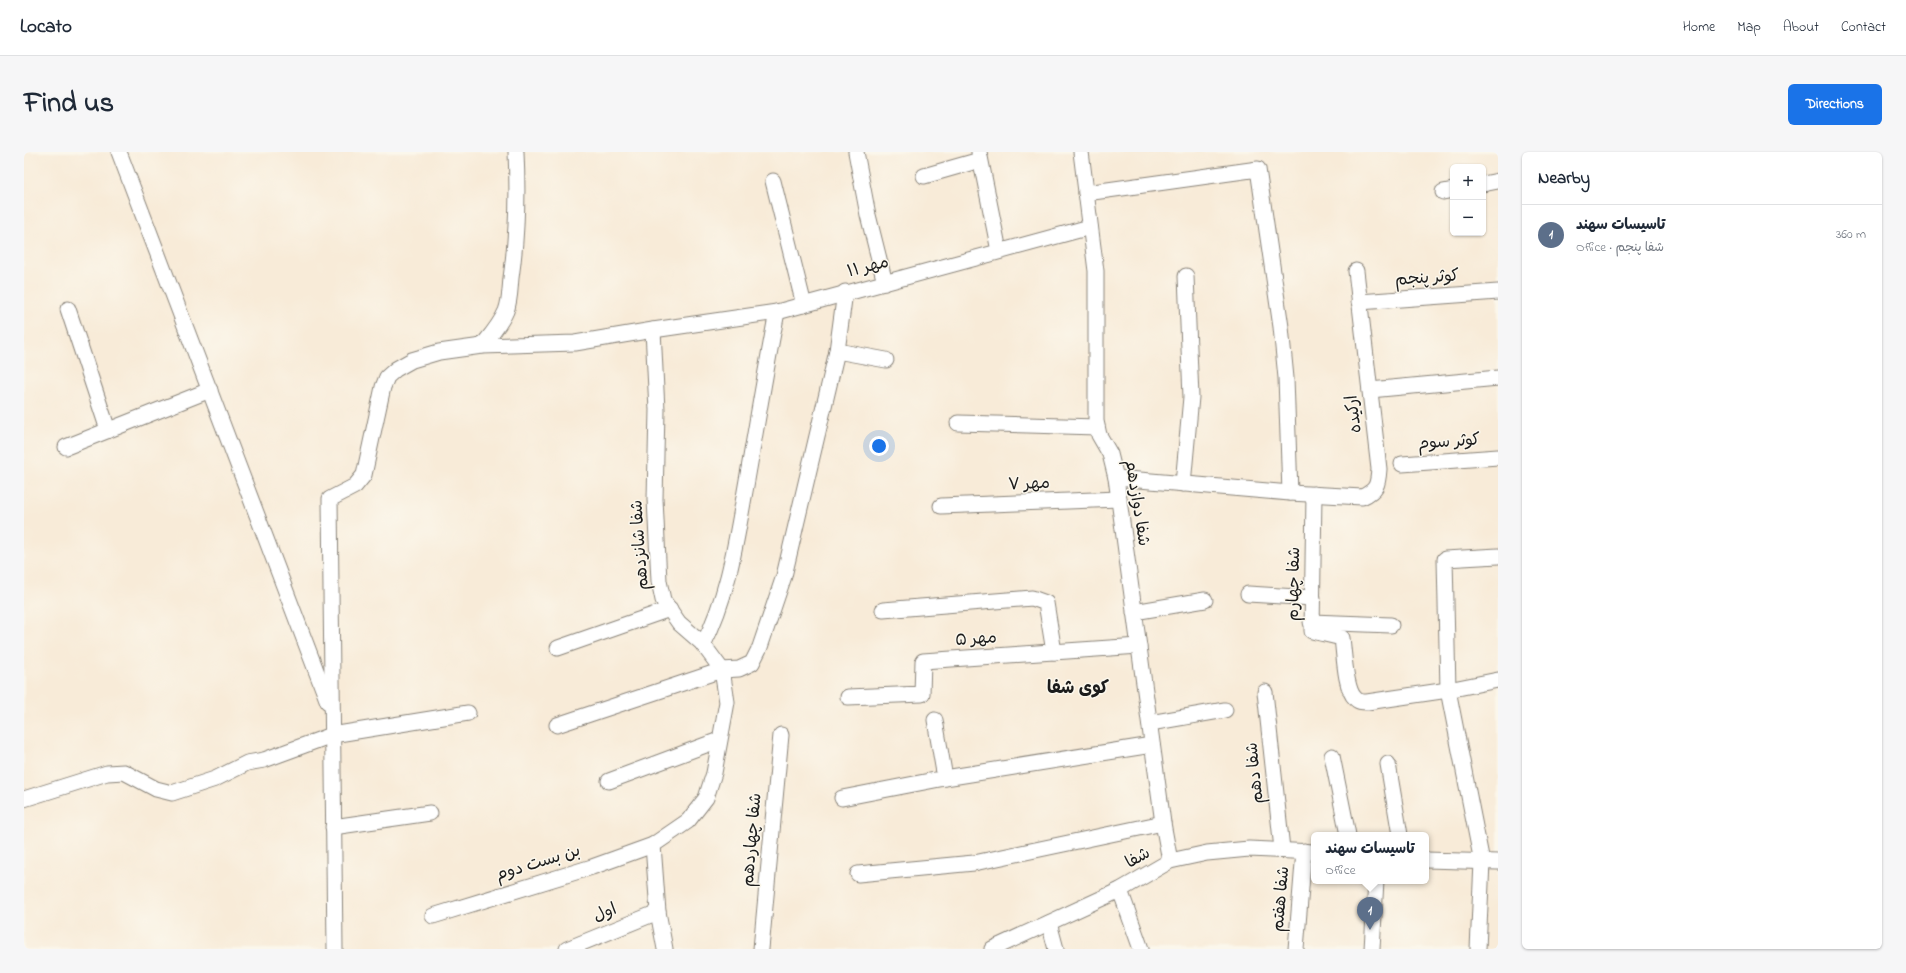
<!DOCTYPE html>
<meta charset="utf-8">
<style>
:root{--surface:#fff;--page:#f6f6f7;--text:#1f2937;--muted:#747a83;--line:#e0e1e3;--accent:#1a73e8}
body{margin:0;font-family:"Indie Flower","Playpen Sans Arabic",sans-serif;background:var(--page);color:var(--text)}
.controls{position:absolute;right:12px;top:12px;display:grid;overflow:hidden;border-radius:6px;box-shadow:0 1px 3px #0004}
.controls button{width:36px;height:36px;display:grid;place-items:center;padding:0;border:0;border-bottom:1px solid var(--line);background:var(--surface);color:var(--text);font:20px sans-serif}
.you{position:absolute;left:855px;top:294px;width:14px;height:14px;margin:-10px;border:3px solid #fff;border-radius:50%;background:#1a73e8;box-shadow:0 0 0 6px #1a73e833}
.badge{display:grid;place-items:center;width:26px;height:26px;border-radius:50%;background:var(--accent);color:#fff;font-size:13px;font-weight:700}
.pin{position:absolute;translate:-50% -33px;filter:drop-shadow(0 1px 2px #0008)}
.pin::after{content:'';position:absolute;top:21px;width:14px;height:12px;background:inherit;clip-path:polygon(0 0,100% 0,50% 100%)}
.popup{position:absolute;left:1287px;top:680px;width:118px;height:52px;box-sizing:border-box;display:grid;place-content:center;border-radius:6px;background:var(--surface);filter:drop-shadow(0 1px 3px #0005);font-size:13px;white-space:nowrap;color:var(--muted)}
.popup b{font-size:15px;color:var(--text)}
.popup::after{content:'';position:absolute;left:50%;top:100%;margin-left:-8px;border:8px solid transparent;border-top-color:var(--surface)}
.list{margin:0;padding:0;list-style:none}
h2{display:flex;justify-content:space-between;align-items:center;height:52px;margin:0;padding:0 16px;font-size:17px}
h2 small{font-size:13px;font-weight:400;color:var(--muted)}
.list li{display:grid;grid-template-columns:26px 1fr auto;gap:12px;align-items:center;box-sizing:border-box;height:60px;padding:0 16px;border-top:1px solid var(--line)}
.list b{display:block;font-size:15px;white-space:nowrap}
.list p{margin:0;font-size:13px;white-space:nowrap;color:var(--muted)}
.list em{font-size:13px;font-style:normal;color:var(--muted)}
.map{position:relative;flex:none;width:1474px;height:797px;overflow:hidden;border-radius:6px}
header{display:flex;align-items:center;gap:24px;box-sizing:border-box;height:56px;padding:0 20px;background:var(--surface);border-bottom:1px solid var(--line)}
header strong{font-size:19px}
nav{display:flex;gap:22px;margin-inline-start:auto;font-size:14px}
.intro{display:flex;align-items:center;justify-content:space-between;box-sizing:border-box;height:96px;padding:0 24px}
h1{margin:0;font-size:28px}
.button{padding:10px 18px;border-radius:6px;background:var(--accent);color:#fff;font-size:14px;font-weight:700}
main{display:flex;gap:24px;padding:0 24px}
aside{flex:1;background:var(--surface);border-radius:6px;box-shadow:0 1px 3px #0004}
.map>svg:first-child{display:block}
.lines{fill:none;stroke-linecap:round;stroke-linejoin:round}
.street-casing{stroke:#8a847a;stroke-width:17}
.street{stroke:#fff;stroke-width:15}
.labels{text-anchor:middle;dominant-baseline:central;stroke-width:3;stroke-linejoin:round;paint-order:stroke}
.street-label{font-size:17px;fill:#1c1c1c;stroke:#fbf7ec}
.neighbourhood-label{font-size:18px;font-weight:bold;fill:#1c1c1c;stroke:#fbf7ec}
</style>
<header>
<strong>Locato</strong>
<nav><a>Home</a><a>Map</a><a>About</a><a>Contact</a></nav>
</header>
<div class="intro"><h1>Find us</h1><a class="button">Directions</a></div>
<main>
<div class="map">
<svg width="1474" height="797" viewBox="0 0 1474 797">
<rect width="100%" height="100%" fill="#fbf7ec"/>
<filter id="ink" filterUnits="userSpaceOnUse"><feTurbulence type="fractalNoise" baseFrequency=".025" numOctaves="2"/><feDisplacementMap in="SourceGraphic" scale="8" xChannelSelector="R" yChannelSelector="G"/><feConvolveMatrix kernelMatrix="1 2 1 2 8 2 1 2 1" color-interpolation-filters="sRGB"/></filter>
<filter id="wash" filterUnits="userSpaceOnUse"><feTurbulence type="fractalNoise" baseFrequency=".012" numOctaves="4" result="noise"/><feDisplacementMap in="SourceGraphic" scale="16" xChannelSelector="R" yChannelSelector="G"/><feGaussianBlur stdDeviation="0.9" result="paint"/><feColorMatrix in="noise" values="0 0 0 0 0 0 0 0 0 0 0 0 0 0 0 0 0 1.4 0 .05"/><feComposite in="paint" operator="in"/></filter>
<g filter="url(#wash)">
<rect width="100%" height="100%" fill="#f8ebd8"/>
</g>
<g filter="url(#ink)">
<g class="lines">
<defs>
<g id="street">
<polyline points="95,0 304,550"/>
<polyline points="832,0 844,63 861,131"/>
<polyline points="955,0 975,99"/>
<polyline points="1057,0 1072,119 1072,269 1075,283 1086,302 1092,326 1139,671 1146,709"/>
<polyline points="900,24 956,8"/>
<polyline points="749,29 780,153"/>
<polyline points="1459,32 1474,29"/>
<polyline points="1419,40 1429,38"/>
<polyline points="1062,41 1234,17 1257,175 1262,226 1266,341"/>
<polyline points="1335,150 1474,140"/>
<polyline points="44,157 84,278"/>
<path d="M458,194C467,183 476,173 482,159C486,149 486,136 487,126C493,84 494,42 492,0"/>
<polyline points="813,199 862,208"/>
<polyline points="1346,238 1474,226"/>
<polyline points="934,271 1073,275"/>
<polyline points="42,295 186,238"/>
<polyline points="1378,312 1474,305"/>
<path d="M1092,326L1266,341L1338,345C1353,338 1354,333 1355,317L1332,119"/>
<polyline points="1159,332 1167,245 1162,124"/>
<path d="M1290,342L1288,479L1318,486C1320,500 1321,537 1331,546C1334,550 1338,550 1343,550L1424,538L1474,528"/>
<polyline points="917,354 1095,347"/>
<polyline points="1224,442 1289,446"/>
<polyline points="859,458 1008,446 1022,451 1030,500"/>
<polyline points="1110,460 1181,448"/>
<polyline points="1287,470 1367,473"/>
<path d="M679,493C703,446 711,396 720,345C731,283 741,221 753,160"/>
<polyline points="534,496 646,457"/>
<polyline points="1241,540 1258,697"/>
<polyline points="824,545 898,542 899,509 1115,494"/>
<polyline points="911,568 921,626"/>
<polyline points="1126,571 1201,558"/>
<polyline points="533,573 698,518 715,517 728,511 736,495 760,424 813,199 821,140"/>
<polyline points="1308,604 1324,683"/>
<polyline points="1364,612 1376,683"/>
<polyline points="585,629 695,588"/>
<polyline points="818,646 921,626 1128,593"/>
<polyline points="0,647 83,621 100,620 132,637 148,641 191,627 223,611 240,608 308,583 444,561"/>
<polyline points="309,675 406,661"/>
<polyline points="629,693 634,760 641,797"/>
<polyline points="1402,708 1474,710"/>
<polyline points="834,722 950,711 1139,671"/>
<polyline points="1096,738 1117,797"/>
<polyline points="409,764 568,715 629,693 664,669 682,646 690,621 703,550 698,518 678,491 655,471 639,448 635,429 631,347 633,258 629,178"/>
<polyline points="1025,771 1032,797"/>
<polyline points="311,797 306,347 331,334 340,323 359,235 363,225 372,217 388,208 415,200 458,194 551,191 629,178 753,160 1066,75"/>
<polyline points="543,797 634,760"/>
<polyline points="737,797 757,583"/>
<polyline points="968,797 1096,738 1146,709 1183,701 1225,697 1290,700"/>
<polyline points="1272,797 1280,699"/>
<polyline points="1348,797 1352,729"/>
<polyline points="1454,797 1458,710 1424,538 1421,407 1474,404"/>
</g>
</defs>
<!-- street casing -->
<use href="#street" class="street-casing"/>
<!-- street -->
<use href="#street" class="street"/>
</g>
</g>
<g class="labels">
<!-- street labels -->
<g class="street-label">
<text transform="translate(844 115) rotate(-14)">مهر ۱۱</text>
<text transform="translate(1403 126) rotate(-4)">کوثر پنجم</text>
<text transform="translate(1330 262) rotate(-97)">ارکیده</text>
<text transform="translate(1425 290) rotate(-4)">کوثر سوم</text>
<text transform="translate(1005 332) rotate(-2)">مهر ۷</text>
<text transform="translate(1113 351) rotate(81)">شفا دوازدهم</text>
<text transform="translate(616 393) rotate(-94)">شفا شانزدهم</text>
<text transform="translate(1270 432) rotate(-89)">شفا چهارم</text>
<text transform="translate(952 487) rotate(-4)">مهر ۵</text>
<text transform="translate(1231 621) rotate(-96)">شفا دهم</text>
<text transform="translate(728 688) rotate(-85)">شفا چهاردهم</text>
<text transform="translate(1114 706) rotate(-30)">شفا</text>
<text transform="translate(514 711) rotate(-17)">بن بست دوم</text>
<text transform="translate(1257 747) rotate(-85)">شفا هفتم</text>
<text transform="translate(581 761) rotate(-22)">اول</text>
</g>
<!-- neighbourhood labels -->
<g class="neighbourhood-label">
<text x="1054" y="537">کوی شفا</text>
</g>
</g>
</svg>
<div class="controls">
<button>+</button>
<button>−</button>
</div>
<div class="you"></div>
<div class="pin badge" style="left:1346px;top:778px;background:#5c6f8a">1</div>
<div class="popup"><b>تاسیسات سهند</b>Office</div>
</div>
<aside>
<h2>Nearby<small></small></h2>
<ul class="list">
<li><span class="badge" style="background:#5c6f8a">1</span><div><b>تاسیسات سهند</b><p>Office · شفا پنجم</p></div><em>360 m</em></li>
</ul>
</aside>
</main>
